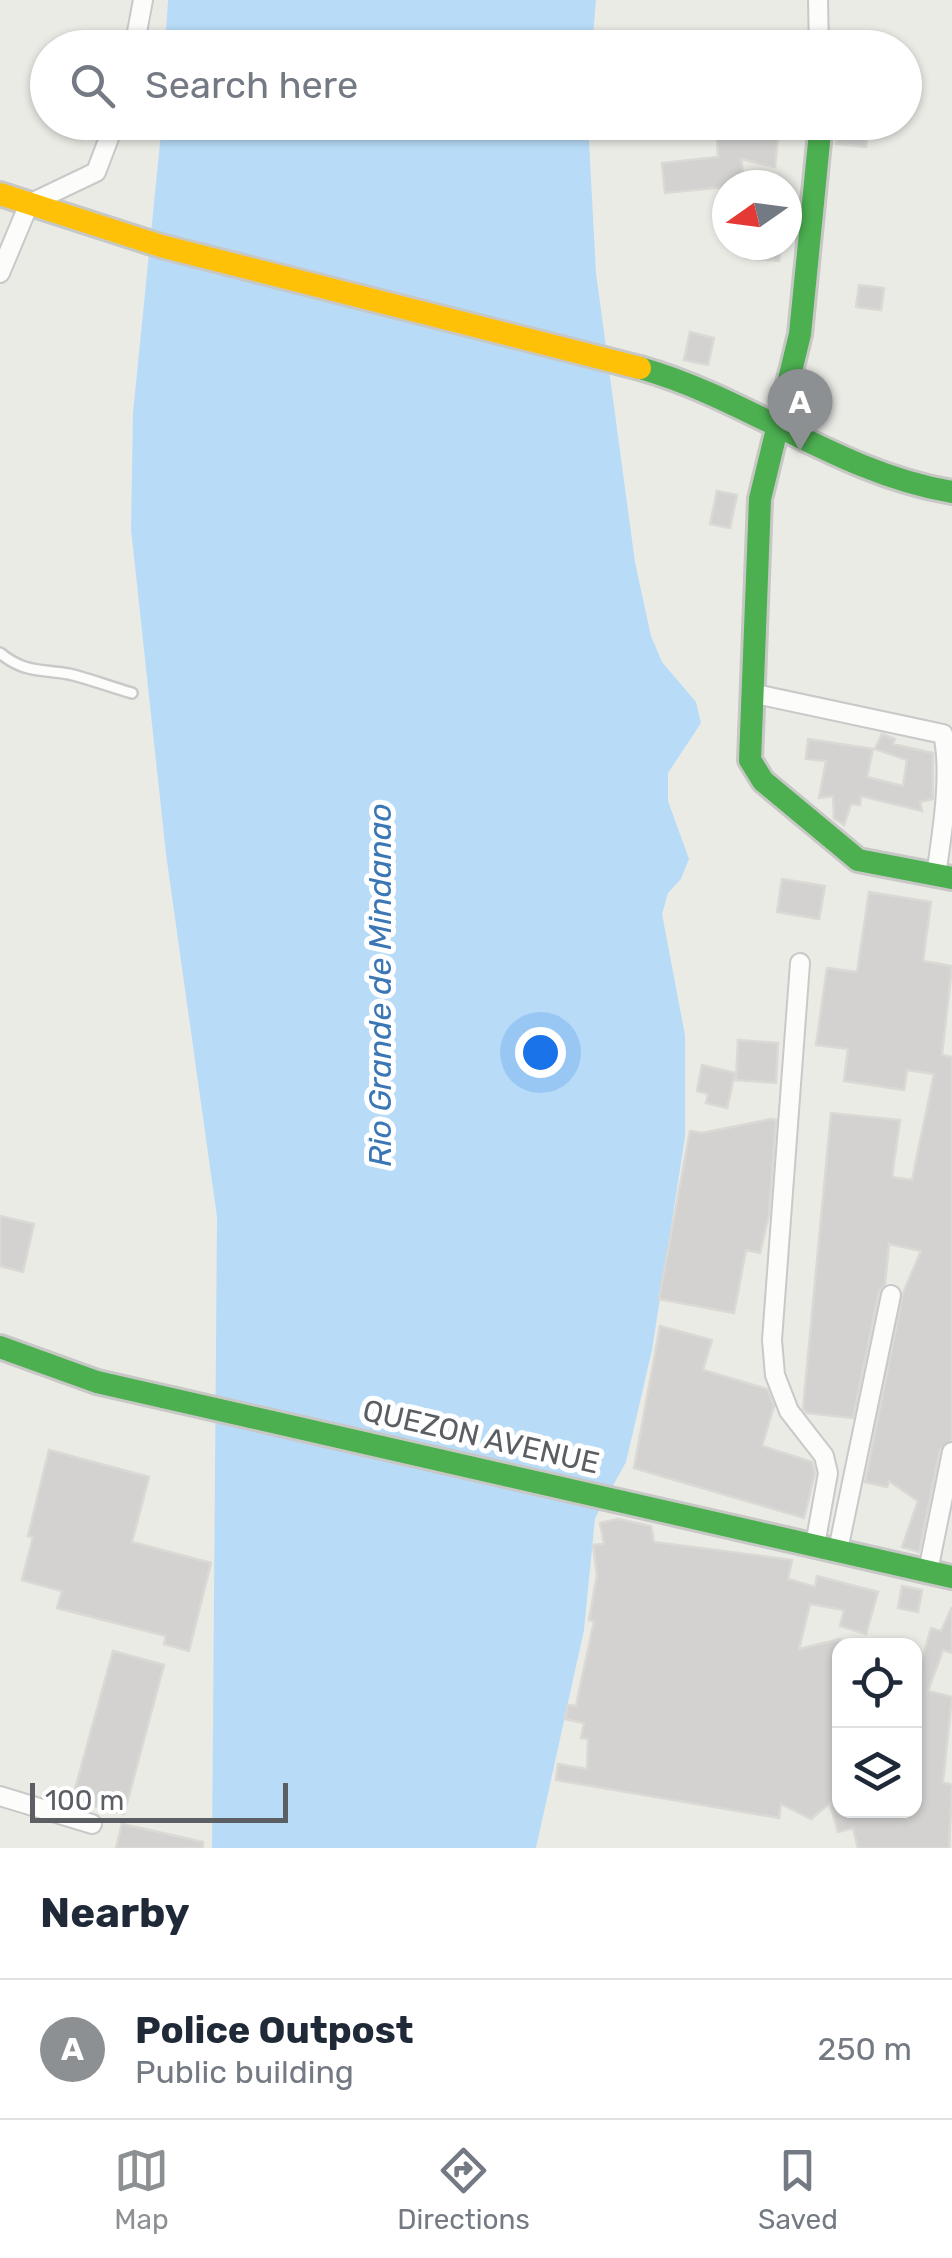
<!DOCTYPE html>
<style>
:root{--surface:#fff;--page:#f6f6f7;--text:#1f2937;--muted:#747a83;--line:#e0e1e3;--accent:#8d9092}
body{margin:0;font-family:Rubik,sans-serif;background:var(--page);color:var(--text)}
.controls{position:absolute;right:30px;bottom:30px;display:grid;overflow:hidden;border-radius:20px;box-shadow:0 2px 8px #0004}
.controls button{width:90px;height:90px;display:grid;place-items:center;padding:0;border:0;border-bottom:2px solid var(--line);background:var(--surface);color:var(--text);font:50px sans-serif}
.compass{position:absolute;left:712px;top:170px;width:90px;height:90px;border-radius:50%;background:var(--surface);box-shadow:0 2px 8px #0004;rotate:256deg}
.scale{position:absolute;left:30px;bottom:25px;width:258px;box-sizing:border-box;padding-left:10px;border:5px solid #5b5f64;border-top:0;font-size:28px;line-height:35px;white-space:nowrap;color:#5b5f64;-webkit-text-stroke:8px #fff;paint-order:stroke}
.you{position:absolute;left:540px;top:1052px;width:35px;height:35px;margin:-25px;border:8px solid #fff;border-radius:50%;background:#1a73e8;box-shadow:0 0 0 15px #1a73e833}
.badge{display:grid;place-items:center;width:65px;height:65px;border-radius:50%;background:var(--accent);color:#fff;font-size:32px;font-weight:700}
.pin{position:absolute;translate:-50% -82px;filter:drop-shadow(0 2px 5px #0008)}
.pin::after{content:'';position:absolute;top:52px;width:35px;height:30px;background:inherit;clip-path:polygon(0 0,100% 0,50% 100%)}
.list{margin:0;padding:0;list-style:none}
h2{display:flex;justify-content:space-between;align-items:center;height:130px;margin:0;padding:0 40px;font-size:42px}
h2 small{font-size:32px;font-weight:400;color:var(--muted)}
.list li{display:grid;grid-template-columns:65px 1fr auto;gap:30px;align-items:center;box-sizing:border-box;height:140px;padding:0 40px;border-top:2px solid var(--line)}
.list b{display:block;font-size:38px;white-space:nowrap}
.list p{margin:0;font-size:32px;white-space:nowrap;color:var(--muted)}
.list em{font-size:32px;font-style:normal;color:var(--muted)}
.icon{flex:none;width:55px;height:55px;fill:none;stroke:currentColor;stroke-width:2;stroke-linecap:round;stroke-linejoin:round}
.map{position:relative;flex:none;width:952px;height:1848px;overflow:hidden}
.search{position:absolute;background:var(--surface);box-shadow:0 2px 8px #0004;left:30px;right:30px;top:30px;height:110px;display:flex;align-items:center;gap:25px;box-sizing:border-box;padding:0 35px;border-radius:55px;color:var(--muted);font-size:38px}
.sheet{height:270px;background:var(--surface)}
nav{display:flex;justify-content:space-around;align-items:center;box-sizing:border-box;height:140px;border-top:2px solid var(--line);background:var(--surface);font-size:28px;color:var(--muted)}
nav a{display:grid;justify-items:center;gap:5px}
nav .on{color:var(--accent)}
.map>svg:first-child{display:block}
.water{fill:#b8dcf8}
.building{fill:#d3d2d0;stroke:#dad9d5;stroke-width:2.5}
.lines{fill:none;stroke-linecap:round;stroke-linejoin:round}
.lane-casing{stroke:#c8c9c8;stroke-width:14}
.street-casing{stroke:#c8c9c8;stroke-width:22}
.fast-casing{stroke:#c7c8c6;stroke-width:28}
.slow-casing{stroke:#c7c8c6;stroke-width:28}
.lane{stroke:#fcfcfb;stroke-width:9}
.street{stroke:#fcfcfb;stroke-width:18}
.fast{stroke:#4caf50;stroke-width:22}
.slow{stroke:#ffc107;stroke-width:22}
.labels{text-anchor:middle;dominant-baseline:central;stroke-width:10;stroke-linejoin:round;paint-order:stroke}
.street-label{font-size:30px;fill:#5b5f64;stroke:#fff}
.water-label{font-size:32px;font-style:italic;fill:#3b77b5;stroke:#fff}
</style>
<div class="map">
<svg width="952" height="1848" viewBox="0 0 952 1848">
<rect width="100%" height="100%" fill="#ebebe6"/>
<!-- water -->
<g class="water">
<polygon points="168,0 596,0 592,47 165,47"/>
<polygon points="162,123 588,123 596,273 635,562 651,636 662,662 696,702 701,723 668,773 668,801 689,859 681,879 668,893 662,914 685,1035 685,1137 652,1350 626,1462 595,1518 584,1630 536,1848 212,1848 217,1217 166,854 131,529 133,413"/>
</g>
<!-- building -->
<g class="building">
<polygon points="838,122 870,122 866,147 836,144"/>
<polygon points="717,134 778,137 775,167 741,159 745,185 665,193 662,163 718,157"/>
<polygon points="748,245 781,245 779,261 746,258"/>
<polygon points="859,285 884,288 881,310 856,307"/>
<polygon points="690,332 714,338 708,365 684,360"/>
<polygon points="717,491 737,495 730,528 710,524"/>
<polygon points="882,734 895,739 893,744 933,753 933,799 920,802 922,811 861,796 860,805 851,804 844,825 834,818 833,796 819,798 826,761 806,759 808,739 873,749 867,777 903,786 907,760 875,749"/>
<polygon points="782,879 825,886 819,919 777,912"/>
<polygon points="869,892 931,902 923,961 952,966 942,1055 952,1057 952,1440 940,1450 919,1552 902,1547 918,1501 889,1481 887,1487 865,1482 903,1293 921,1251 889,1244 885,1284 879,1292 853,1418 807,1413 803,1409 831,1113 900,1120 892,1177 912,1180 934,1074 907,1070 904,1090 844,1081 848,1049 816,1045 827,968 857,972"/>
<polygon points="738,1040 778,1043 776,1083 736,1080"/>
<polygon points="702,1065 735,1073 727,1108 706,1103 708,1094 697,1091"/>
<polygon points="771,1119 776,1120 769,1214 760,1253 746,1250 734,1313 659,1299 690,1131 702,1133"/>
<polygon points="0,1216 34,1224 23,1272 0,1266"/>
<polygon points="660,1326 712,1340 703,1370 767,1389 774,1406 762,1446 812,1462 815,1473 804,1518 634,1468"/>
<polygon points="49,1450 149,1477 132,1542 211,1563 189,1651 164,1644 166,1636 57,1608 62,1591 22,1580 33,1537 28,1536"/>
<polygon points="618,1519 651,1526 654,1542 792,1560 788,1579 815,1587 817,1576 878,1592 866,1634 840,1626 844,1610 810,1604 799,1649 840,1639 840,1810 914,1810 914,1657 922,1660 931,1628 941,1631 952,1607 952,1653 943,1650 928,1691 952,1697 943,1782 952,1785 949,1848 858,1848 853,1828 838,1832 830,1803 811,1819 781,1804 779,1818 556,1780 558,1764 587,1769 588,1739 581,1738 584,1723 565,1719 568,1705 576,1706 594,1621 589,1620 597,1575 593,1545 604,1544 600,1523"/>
<polygon points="902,1586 922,1590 918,1612 898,1608"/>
<polygon points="113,1651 164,1665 124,1814 72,1800"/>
<polygon points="122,1824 203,1842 203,1848 116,1848"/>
</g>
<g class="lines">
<defs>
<path id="lane" d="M0,653C24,673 41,669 69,674C90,679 111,687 132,693"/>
<g id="street">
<polyline points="818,0 819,48"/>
<polyline points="134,48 143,0"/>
<polyline points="0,273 29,204 96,172 115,122"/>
<path d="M751,693L943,734C952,774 942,834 936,875"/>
<polyline points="800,963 772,1340 775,1375 789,1411 824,1456 828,1473 815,1545"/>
<polyline points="838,1550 891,1295"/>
<polyline points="928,1571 952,1452"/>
<polyline points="0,1796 92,1824"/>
</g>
<g id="fast">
<polyline points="821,122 800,334 760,499 750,760 763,781 858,860 952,878"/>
<path d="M640,368C750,399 838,473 952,492"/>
<polyline points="0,1347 97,1382 952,1577"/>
</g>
<polyline id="slow" points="0,194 161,246 640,368"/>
</defs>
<!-- lane casing -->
<use href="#lane" class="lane-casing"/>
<!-- street casing -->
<use href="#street" class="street-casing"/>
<!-- fast casing -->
<use href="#fast" class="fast-casing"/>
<!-- slow casing -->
<use href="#slow" class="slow-casing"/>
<!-- lane -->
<use href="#lane" class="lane"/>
<!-- street -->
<use href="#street" class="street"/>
<!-- fast -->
<use href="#fast" class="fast"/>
<!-- slow -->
<use href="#slow" class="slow"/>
</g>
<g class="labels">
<!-- street labels -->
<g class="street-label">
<text transform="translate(481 1437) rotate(13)">QUEZON AVENUE</text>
</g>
<!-- water labels -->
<g class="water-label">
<text transform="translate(380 985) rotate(-90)">Rio Grande de Mindanao</text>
</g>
</g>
</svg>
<div class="controls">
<button><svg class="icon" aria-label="locate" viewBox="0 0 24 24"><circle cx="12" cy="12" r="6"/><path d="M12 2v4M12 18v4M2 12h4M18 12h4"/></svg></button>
<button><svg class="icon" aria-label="layers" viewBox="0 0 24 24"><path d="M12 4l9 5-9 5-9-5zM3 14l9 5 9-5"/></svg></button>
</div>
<svg class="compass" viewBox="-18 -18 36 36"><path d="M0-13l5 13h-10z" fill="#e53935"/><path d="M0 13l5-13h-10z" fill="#747a83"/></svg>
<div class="scale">100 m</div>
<div class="you"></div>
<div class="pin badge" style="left:800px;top:451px">A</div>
<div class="search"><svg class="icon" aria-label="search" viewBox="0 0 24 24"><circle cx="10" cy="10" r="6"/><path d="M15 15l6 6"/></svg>Search here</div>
</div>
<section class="sheet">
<h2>Nearby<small></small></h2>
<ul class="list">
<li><span class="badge">A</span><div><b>Police Outpost</b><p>Public building</p></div><em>250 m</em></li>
</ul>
</section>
<nav>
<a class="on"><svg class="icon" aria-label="map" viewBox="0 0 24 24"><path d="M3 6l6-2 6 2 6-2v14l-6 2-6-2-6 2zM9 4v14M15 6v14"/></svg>Map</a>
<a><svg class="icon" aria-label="directions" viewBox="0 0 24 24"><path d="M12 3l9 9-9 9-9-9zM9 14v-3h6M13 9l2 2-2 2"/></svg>Directions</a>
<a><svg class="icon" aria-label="saved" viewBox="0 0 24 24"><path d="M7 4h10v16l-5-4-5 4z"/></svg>Saved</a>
</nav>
